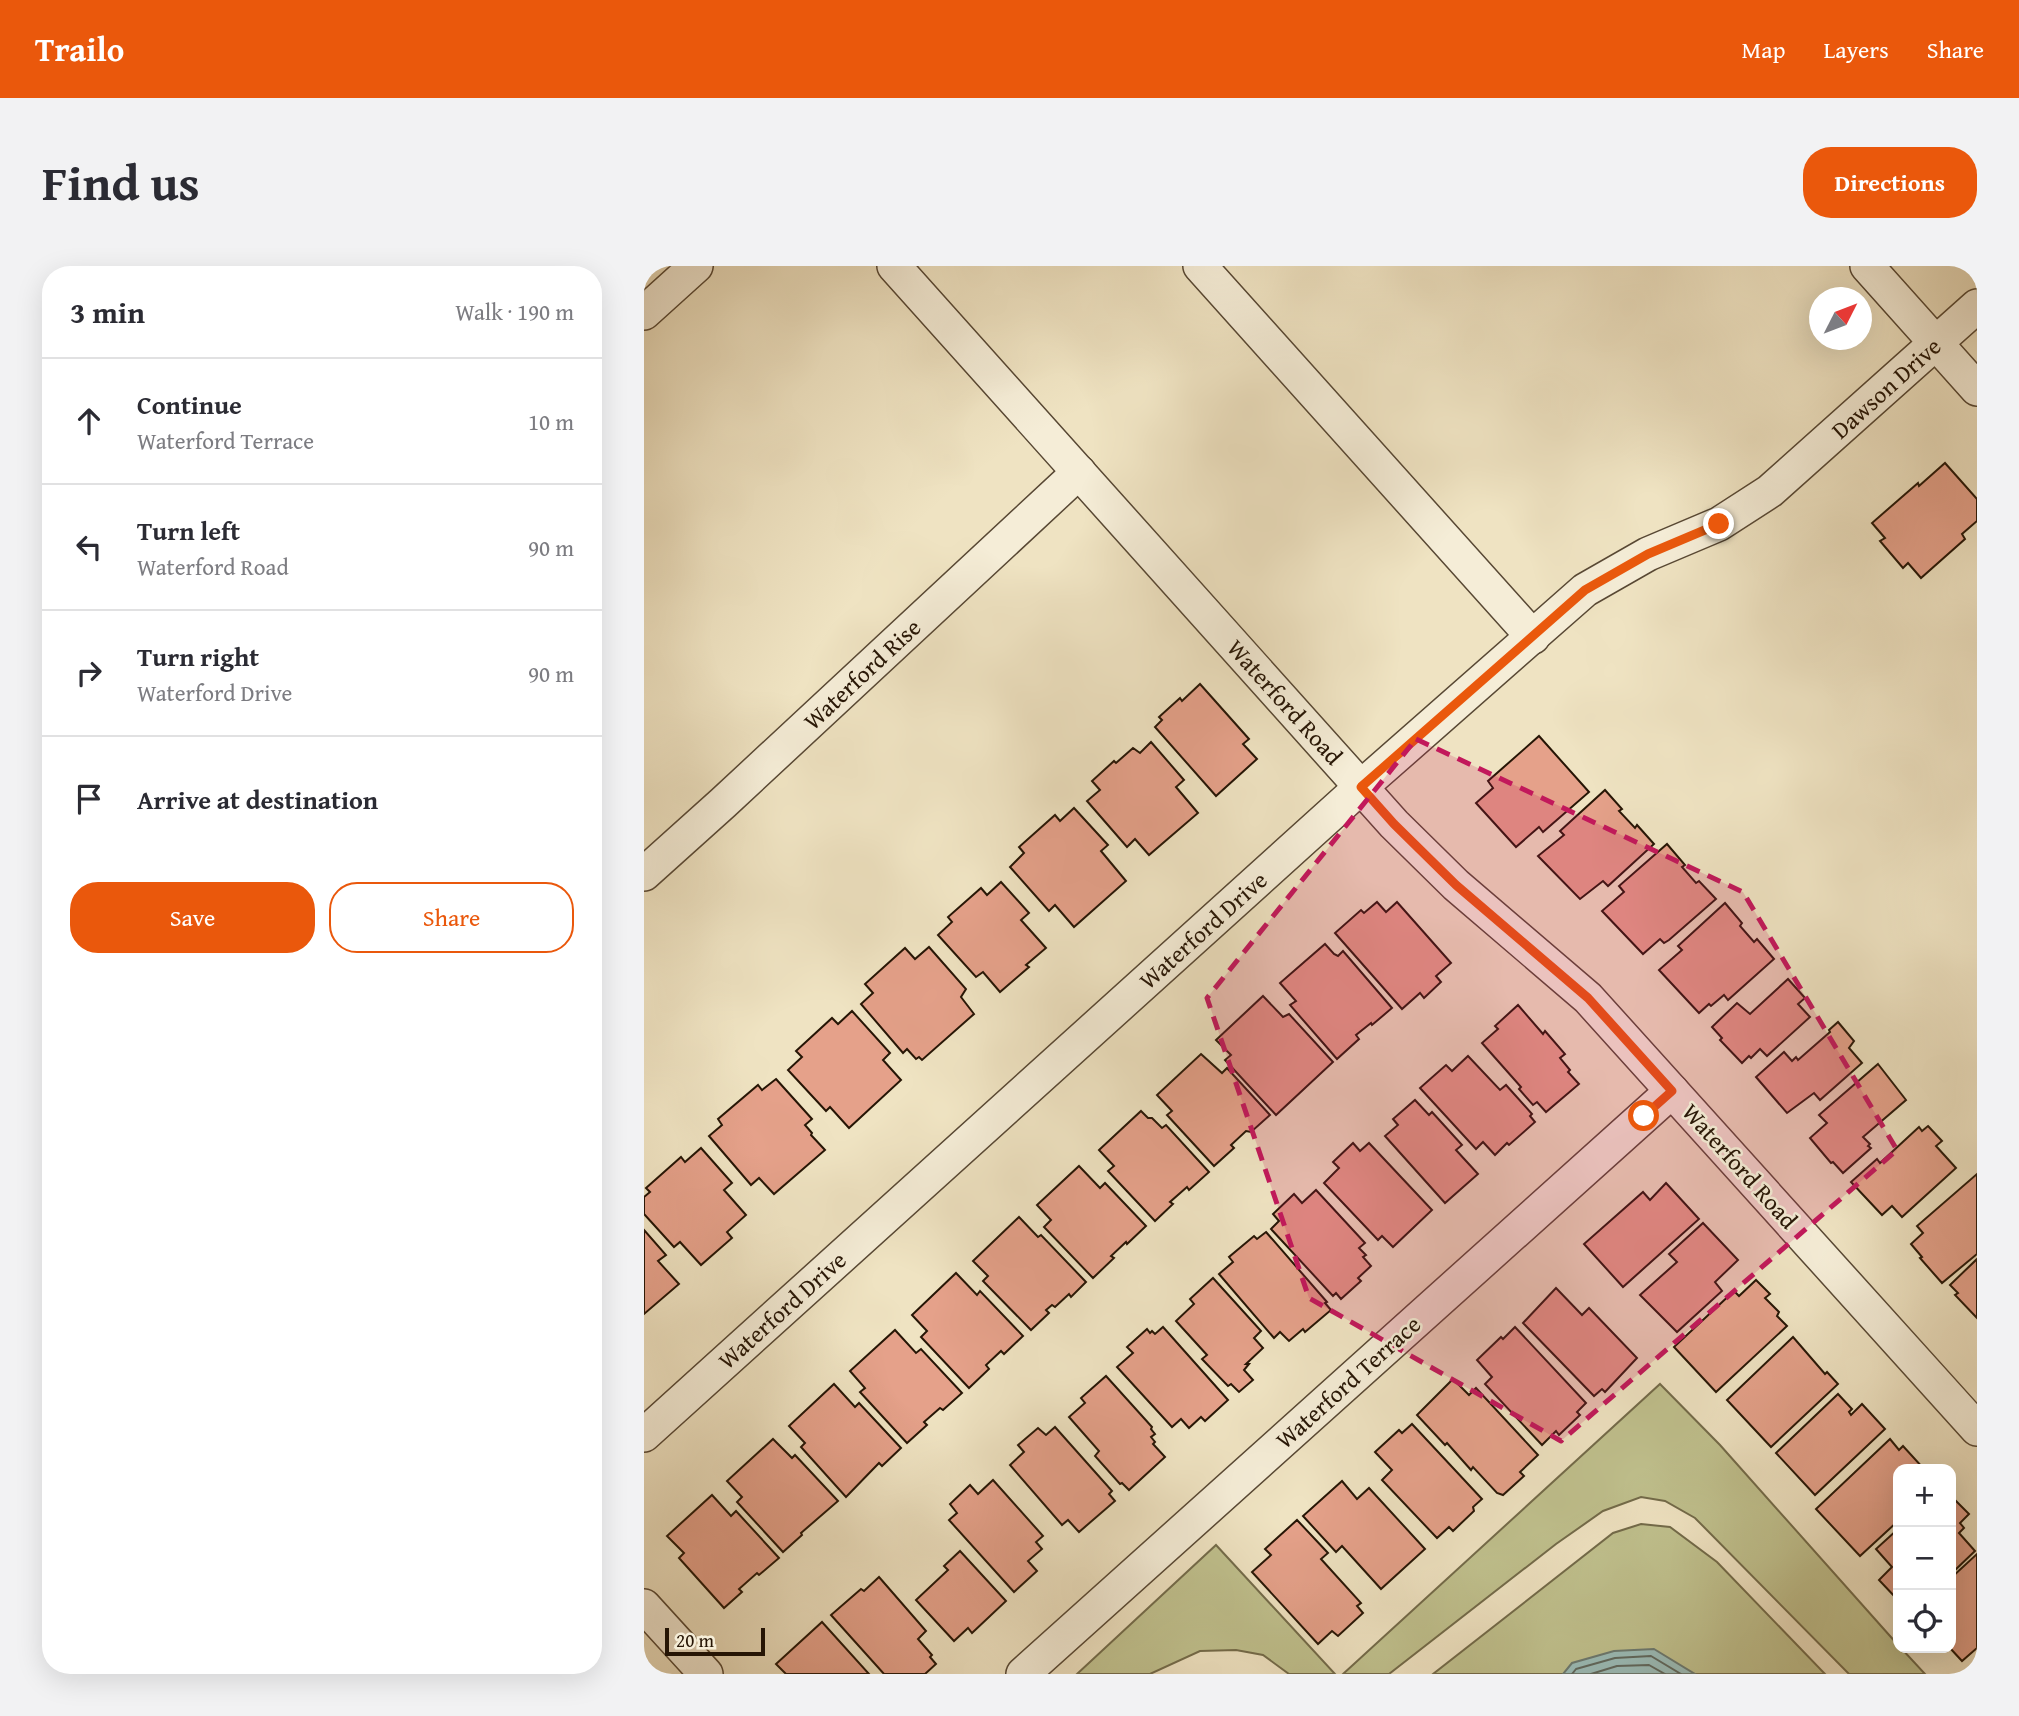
<!DOCTYPE html>
<meta charset="utf-8">
<style>
:root{--surface:#fff;--page:#f2f2f3;--text:#2b2b33;--muted:#7c7c81;--line:#e1e1e2;--accent:#ea580c}
body{margin:0;font-family:"Gentium Book Plus",serif;background:var(--page);color:var(--text)}
.controls{position:absolute;right:21px;bottom:21px;display:grid;overflow:hidden;border-radius:14px;box-shadow:0 7px 28px #0002}
.controls button{width:63px;height:63px;display:grid;place-items:center;padding:0;border:0;border-bottom:2px solid var(--line);background:var(--surface);color:var(--text);font:35px sans-serif}
.compass{position:absolute;left:1165px;top:21px;width:63px;height:63px;border-radius:50%;background:var(--surface);box-shadow:0 7px 28px #0002;rotate:48deg}
.scale{position:absolute;left:21px;bottom:18px;width:100px;box-sizing:border-box;padding-left:7px;border:4px solid #261505;border-top:0;font-size:19px;line-height:24px;white-space:nowrap;color:#261505;-webkit-text-stroke:5px #f5edd7;paint-order:stroke}
.stop{position:absolute;width:21px;height:21px;margin:-16px;border:5px solid #ea580c;border-radius:50%;background:#fff}
.stop.end{background:#ea580c;border-color:#fff;box-shadow:0 2px 7px #0008}
.list{margin:0;padding:0;list-style:none}
h2{display:flex;justify-content:space-between;align-items:center;height:91px;margin:0;padding:0 28px;font-size:30px}
h2 small{font-size:23px;font-weight:400;color:var(--muted)}
.list li{display:grid;grid-template-columns:46px 1fr auto;gap:21px;align-items:center;box-sizing:border-box;height:126px;padding:0 28px;border-top:2px solid var(--line)}
.list b{display:block;font-size:26px;white-space:nowrap}
.list p{margin:0;font-size:23px;white-space:nowrap;color:var(--muted)}
.list em{font-size:23px;font-style:normal;color:var(--muted)}
.actions{display:flex;gap:14px;padding:21px 28px}
.actions a{flex:1;padding:16px 0;border:2px solid var(--accent);border-radius:28px;text-align:center;font-size:24px;color:var(--accent)}
.actions .main{background:var(--accent);color:#fff}
.icon{flex:none;width:38px;height:38px;fill:none;stroke:currentColor;stroke-width:2;stroke-linecap:round;stroke-linejoin:round}
.map{position:relative;flex:none;width:1333px;height:1408px;overflow:hidden;border-radius:28px}
header{display:flex;align-items:center;gap:42px;box-sizing:border-box;height:98px;padding:0 35px;background:var(--accent);color:#fff}
header strong{font-size:33px}
nav{display:flex;gap:38px;margin-inline-start:auto;font-size:24px}
.intro{display:flex;align-items:center;justify-content:space-between;box-sizing:border-box;height:168px;padding:0 42px}
h1{margin:0;font-size:49px}
.button{padding:18px 32px;border-radius:28px;background:var(--accent);color:#fff;font-size:24px;font-weight:700}
main{display:flex;gap:42px;padding:0 42px}
aside{flex:1;background:var(--surface);border-radius:28px;box-shadow:0 7px 28px #0002}
.map>svg:first-child{display:block}
.green{fill:#c0c18e;stroke:#736b4a;stroke-width:2}
.water{fill:#9bbdb9;stroke:#6c7a71;stroke-width:2}
.lines{fill:none;stroke-linecap:round;stroke-linejoin:round}
.shore{stroke:#60695f;stroke-width:2}
.building{fill:#e5a18a;stroke:#261505;stroke-width:2}
.minor-casing{stroke:#584834;stroke-width:36}
.minor{stroke:#f5edd7;stroke-width:33}
.route{stroke:#ea580c;stroke-width:9}
.marked{fill:#c2185b;fill-opacity:0.2;stroke:#c2185b;stroke-width:5;stroke-dasharray:14 9;stroke-linejoin:round}
.labels{text-anchor:middle;dominant-baseline:central;stroke-width:5;stroke-linejoin:round;paint-order:stroke}
.street-label{font-size:24px;fill:#261505;stroke:#f5edd7}
</style>
<header>
<strong>Trailo</strong>
<nav><a>Map</a><a>Layers</a><a>Share</a></nav>
</header>
<div class="intro"><h1>Find us</h1><a class="button">Directions</a></div>
<main>
<aside>
<h2>3 min<small>Walk · 190 m</small></h2>
<ul class="list">
<li><svg class="icon" aria-label="ahead" viewBox="0 0 24 24"><path d="M12 20V5M6 11l6-6 6 6"/></svg><div><b>Continue</b><p>Waterford Terrace</p></div><em>10 m</em></li>
<li><svg class="icon" aria-label="left" viewBox="0 0 24 24"><path d="M17 20v-9H6M10 6l-5 5 5 5"/></svg><div><b>Turn left</b><p>Waterford Road</p></div><em>90 m</em></li>
<li><svg class="icon" aria-label="right" viewBox="0 0 24 24"><path d="M7 20v-9h11M14 6l5 5-5 5"/></svg><div><b>Turn right</b><p>Waterford Drive</p></div><em>90 m</em></li>
<li><svg class="icon" aria-label="arrive" viewBox="0 0 24 24"><path d="M6 21V4h12l-3 4 3 4H6"/></svg><div><b>Arrive at destination</b></div></li>
</ul>
<div class="actions"><a class="main">Save</a><a>Share</a></div>
</aside>
<div class="map">
<svg width="1333" height="1408" viewBox="0 0 1333 1408">
<rect width="100%" height="100%" fill="#efe3c2"/>
<filter id="stains"><feTurbulence type="fractalNoise" baseFrequency=".00286" numOctaves="4"/><feColorMatrix values="0 0 0 0 .2 0 0 0 0 .09 0 0 0 0 .02 0 0 0 .5 -.17"/></filter>
<radialGradient id="worn" r=".72"><stop offset=".6" stop-color="#630" stop-opacity="0"/><stop offset="1" stop-color="#630" stop-opacity=".3"/></radialGradient>
<!-- green -->
<g class="green">
<polygon points="1016,1118 1076,1179 1254,1379 1254,1382 1257,1382 1281,1408 1205,1408 1051,1252 1021,1235 997,1231 959,1245 912,1278 745,1408 699,1408"/>
<polygon points="997,1258 1026,1261 1073,1296 1181,1408 789,1408 969,1267"/>
<polygon points="572,1279 691,1408 645,1408 619,1389 592,1384 556,1385 506,1408 433,1408"/>
</g>
<!-- water -->
<polygon class="water" points="1010,1383 1051,1408 919,1408 928,1397 970,1385"/>
<g class="lines">
<!-- shore -->
<g class="shore">
<polyline points="928,1408 932,1403 971,1392 1007,1390 1037,1408"/>
<polyline points="947,1408 973,1400 1005,1399 1021,1408"/>
</g>
</g>
<!-- building -->
<g class="building">
<polygon points="1301,197 1333,233 1333,255 1318,268 1321,273 1277,312 1264,297 1259,302 1236,275 1241,272 1228,257 1274,217 1275,220"/>
<polygon points="556,418 605,473 599,478 613,493 572,530 511,461 518,454 515,451 536,432 538,435"/>
<polygon points="895,470 945,526 899,566 895,561 872,581 832,537 849,522 844,515"/>
<polygon points="507,476 540,514 532,521 554,547 505,589 491,573 483,581 443,535 456,524 448,515 470,495 472,497 489,482 496,487"/>
<polygon points="961,524 978,543 975,545 991,562 993,559 1010,578 964,620 959,615 936,633 894,590 920,569 916,565"/>
<polygon points="430,542 464,579 457,585 482,615 430,661 411,639 405,645 366,601 380,587 375,581 411,549 416,555"/>
<polygon points="1023,578 1041,599 1038,601 1052,617 1055,615 1072,633 1025,674 1020,677 1016,673 999,688 958,645 980,626 975,620"/>
<polygon points="357,616 385,647 377,654 402,682 382,699 385,701 356,726 339,706 332,711 294,669 308,656 304,651 337,622 343,629"/>
<polygon points="733,636 742,646 753,636 807,697 792,710 797,716 780,732 776,727 758,743 691,667 717,644 720,647"/>
<polygon points="1081,637 1098,657 1096,660 1110,676 1113,673 1130,693 1084,734 1080,729 1067,740 1065,738 1055,747 1015,704 1038,684 1034,680"/>
<polygon points="681,678 690,688 694,690 699,685 748,742 728,759 727,757 712,769 715,773 693,793 646,739 652,735 636,717"/>
<polygon points="285,681 322,723 317,731 330,748 278,794 275,791 272,793 263,783 259,787 217,738 229,727 221,718 261,682 271,693"/>
<polygon points="1144,713 1161,732 1154,738 1166,751 1123,790 1116,783 1107,792 1105,790 1098,797 1076,774 1078,772 1068,761 1093,737 1106,748"/>
<polygon points="619,730 639,751 645,748 689,796 632,849 581,794 587,789 572,774"/>
<polygon points="874,739 899,768 901,765 921,788 916,792 926,804 924,806 935,818 902,846 893,836 889,839 875,823 877,821 838,777 854,763 851,760"/>
<polygon points="208,745 246,787 239,794 257,814 205,862 186,841 182,845 144,804 158,791 152,785 188,752 194,758"/>
<polygon points="1194,756 1210,775 1205,782 1218,797 1176,834 1170,827 1143,847 1112,811 1140,786 1148,795 1152,791 1154,794 1186,766 1185,764"/>
<polygon points="557,788 578,807 583,802 626,849 607,866 602,865 587,879 590,882 570,900 523,849 528,845 513,829"/>
<polygon points="824,790 856,824 862,819 888,848 886,850 891,856 865,879 863,877 851,889 839,876 832,883 776,822 802,799 808,805"/>
<polygon points="1234,798 1262,834 1219,871 1226,878 1224,880 1227,882 1199,907 1189,896 1187,897 1166,872 1183,857 1175,849"/>
<polygon points="132,813 168,853 161,859 168,867 167,869 181,884 130,928 115,912 107,919 65,870 78,859 74,853 114,819 118,824"/>
<polygon points="771,834 785,849 788,846 818,879 812,884 834,908 801,937 741,870 754,859 749,853"/>
<polygon points="497,845 504,852 508,852 518,862 522,859 565,906 545,924 543,921 526,936 529,938 511,955 464,905 470,900 455,884"/>
<polygon points="1284,860 1298,875 1292,880 1312,902 1258,951 1248,940 1238,949 1207,916 1233,893 1236,897 1275,861 1278,865"/>
<polygon points="709,877 716,885 725,877 788,944 749,981 738,970 734,974 680,917 695,902 689,896"/>
<polygon points="57,882 88,917 80,924 102,949 83,966 88,972 57,999 36,976 30,981 0,948 0,931 6,926 2,922 37,891 41,896"/>
<polygon points="435,900 456,922 461,917 502,960 483,978 482,976 467,990 470,992 449,1012 400,961 407,954 393,939"/>
<polygon points="1333,908 1333,988 1298,1017 1276,992 1278,991 1267,978 1279,967 1273,960"/>
<polygon points="1022,917 1055,953 979,1021 940,978 999,926 1006,934"/>
<polygon points="672,924 721,977 715,982 722,989 719,991 727,1000 714,1012 717,1015 697,1033 692,1027 689,1030 627,963 635,955 629,948 650,928 658,937"/>
<polygon points="375,951 394,971 397,969 442,1016 427,1031 425,1028 411,1041 408,1039 402,1044 405,1047 387,1064 339,1015 344,1010 329,995"/>
<polygon points="1059,957 1094,994 1071,1016 1078,1025 1033,1066 996,1029 1033,996 1025,988"/>
<polygon points="0,964 22,989 14,995 35,1018 0,1048"/>
<polygon points="622,966 683,1036 681,1037 687,1044 661,1066 659,1063 645,1075 636,1066 630,1072 575,1008 589,996 585,991 610,970 613,973"/>
<polygon points="1333,993 1333,1052 1311,1029 1314,1027 1306,1019"/>
<polygon points="312,1007 333,1029 336,1025 379,1070 360,1088 357,1085 342,1099 345,1103 325,1122 277,1071 283,1065 268,1049"/>
<polygon points="569,1012 617,1065 610,1072 619,1082 602,1098 605,1098 600,1104 609,1114 595,1126 587,1118 584,1120 558,1093 563,1089 532,1055 550,1038 546,1033"/>
<polygon points="1112,1014 1126,1028 1121,1032 1135,1046 1133,1050 1143,1060 1072,1126 1030,1081 1090,1025 1095,1030"/>
<polygon points="912,1022 938,1049 945,1042 993,1092 961,1126 958,1123 950,1130 879,1057"/>
<polygon points="519,1061 584,1134 561,1155 557,1151 545,1162 537,1153 528,1161 473,1101 489,1087 483,1081 503,1063 506,1067 508,1065 511,1068"/>
<polygon points="871,1061 942,1137 933,1146 936,1149 915,1169 912,1165 898,1179 841,1118 848,1111 833,1094 857,1071 859,1073"/>
<polygon points="251,1064 272,1087 277,1083 318,1127 299,1144 296,1142 280,1156 283,1159 263,1177 216,1126 221,1122 206,1105"/>
<polygon points="1149,1071 1181,1108 1183,1106 1194,1118 1127,1181 1083,1134"/>
<polygon points="462,1110 508,1161 507,1163 511,1168 507,1171 511,1176 509,1178 521,1191 485,1224 478,1217 476,1218 451,1190 455,1185 425,1151 441,1137 437,1132"/>
<polygon points="809,1113 825,1129 832,1122 894,1189 876,1206 880,1210 859,1229 853,1227 829,1201 827,1204 803,1177 801,1179 773,1149"/>
<polygon points="190,1118 211,1141 215,1137 257,1182 238,1200 235,1197 202,1231 157,1181 161,1177 145,1160"/>
<polygon points="1194,1128 1208,1143 1205,1146 1207,1149 1218,1138 1241,1163 1171,1229 1132,1187"/>
<polygon points="768,1158 838,1233 829,1241 830,1245 809,1265 805,1261 793,1272 738,1214 748,1204 731,1186 755,1164 758,1167"/>
<polygon points="411,1161 468,1225 465,1228 471,1235 435,1266 424,1254 418,1259 366,1199 380,1186 374,1179 394,1162 402,1169"/>
<polygon points="129,1173 148,1192 151,1189 194,1235 157,1267 158,1269 139,1286 93,1236 98,1231 83,1215"/>
<polygon points="1246,1173 1255,1184 1259,1180 1280,1203 1254,1203 1254,1255 1216,1290 1172,1243"/>
<polygon points="349,1214 399,1270 392,1276 398,1283 384,1295 393,1305 370,1326 305,1254 313,1247 306,1238 326,1219 334,1228"/>
<polygon points="698,1215 713,1233 725,1222 781,1283 737,1323 698,1280 692,1286 659,1250"/>
<polygon points="68,1229 87,1250 92,1245 135,1292 115,1309 113,1307 95,1323 98,1326 80,1342 35,1292 40,1287 23,1270"/>
<polygon points="1307,1230 1325,1248 1316,1257 1320,1262 1315,1267 1331,1285 1309,1306 1307,1304"/>
<polygon points="653,1254 684,1287 677,1293 717,1337 713,1340 719,1347 694,1370 688,1365 674,1378 608,1306 627,1289 621,1283"/>
<polygon points="1254,1263 1254,1332 1253,1333 1235,1314 1248,1301 1232,1283"/>
<polygon points="316,1285 362,1335 328,1367 324,1362 310,1375 272,1334 304,1304 300,1300"/>
<polygon points="1333,1288 1333,1382 1318,1395 1306,1382 1307,1312"/>
<polygon points="235,1311 282,1365 274,1373 288,1389 286,1391 292,1398 281,1408 240,1408 187,1349 217,1323 220,1325"/>
<polygon points="178,1356 225,1408 142,1408 132,1398"/>
</g>
<g class="lines">
<defs>
<g id="minor">
<polyline points="250,0 750,558 812,619 944,732 1333,1163"/>
<polyline points="556,0 889,371"/>
<polyline points="1223,0 1333,123"/>
<polyline points="0,47 52,0"/>
<polyline points="0,608 79,537 435,206"/>
<polyline points="0,1169 717,521 941,324 1004,288 1075,258 1126,225 1333,40"/>
<polyline points="0,1340 62,1408"/>
<polyline points="379,1408 1028,825"/>
</g>
</defs>
<!-- minor casing -->
<use href="#minor" class="minor-casing"/>
<!-- minor -->
<use href="#minor" class="minor"/>
</g>
<g class="lines">
<!-- route -->
<polyline class="route" points="1000,850 1028,825 944,732 812,619 750,558 717,521 941,324 1004,288 1075,258"/>
</g>
<!-- marked area -->
<path class="marked" d="M772,473L1099,626L1253,884L917,1175L665,1032L563,732Z"/>
<g class="labels">
<!-- street labels -->
<g class="street-label">
<text transform="translate(1242 122) rotate(-42)">Dawson Drive</text>
<text transform="translate(218 408) rotate(-43)">Waterford Rise</text>
<text transform="translate(641 436) rotate(48)">Waterford Road</text>
<text transform="translate(559 664) rotate(-42)">Waterford Drive</text>
<text transform="translate(1096 900) rotate(48)">Waterford Road</text>
<text transform="translate(138 1044) rotate(-42)">Waterford Drive</text>
<text transform="translate(704 1116) rotate(-42)">Waterford Terrace</text>
</g>
</g>
<rect width="100%" height="100%" filter="url(#stains)"/>
<rect width="100%" height="100%" fill="url(#worn)"/>
</svg>
<div class="controls">
<button>+</button>
<button>−</button>
<button><svg class="icon" aria-label="locate" viewBox="0 0 24 24"><circle cx="12" cy="12" r="6"/><path d="M12 2v4M12 18v4M2 12h4M18 12h4"/></svg></button>
</div>
<svg class="compass" viewBox="-18 -18 36 36"><path d="M0-13l5 13h-10z" fill="#e53935"/><path d="M0 13l5-13h-10z" fill="#7c7c81"/></svg>
<div class="scale">20 m</div>
<div class="stop" style="left:1000px;top:850px"></div>
<div class="stop end" style="left:1075px;top:258px"></div>
</div>
</main>
